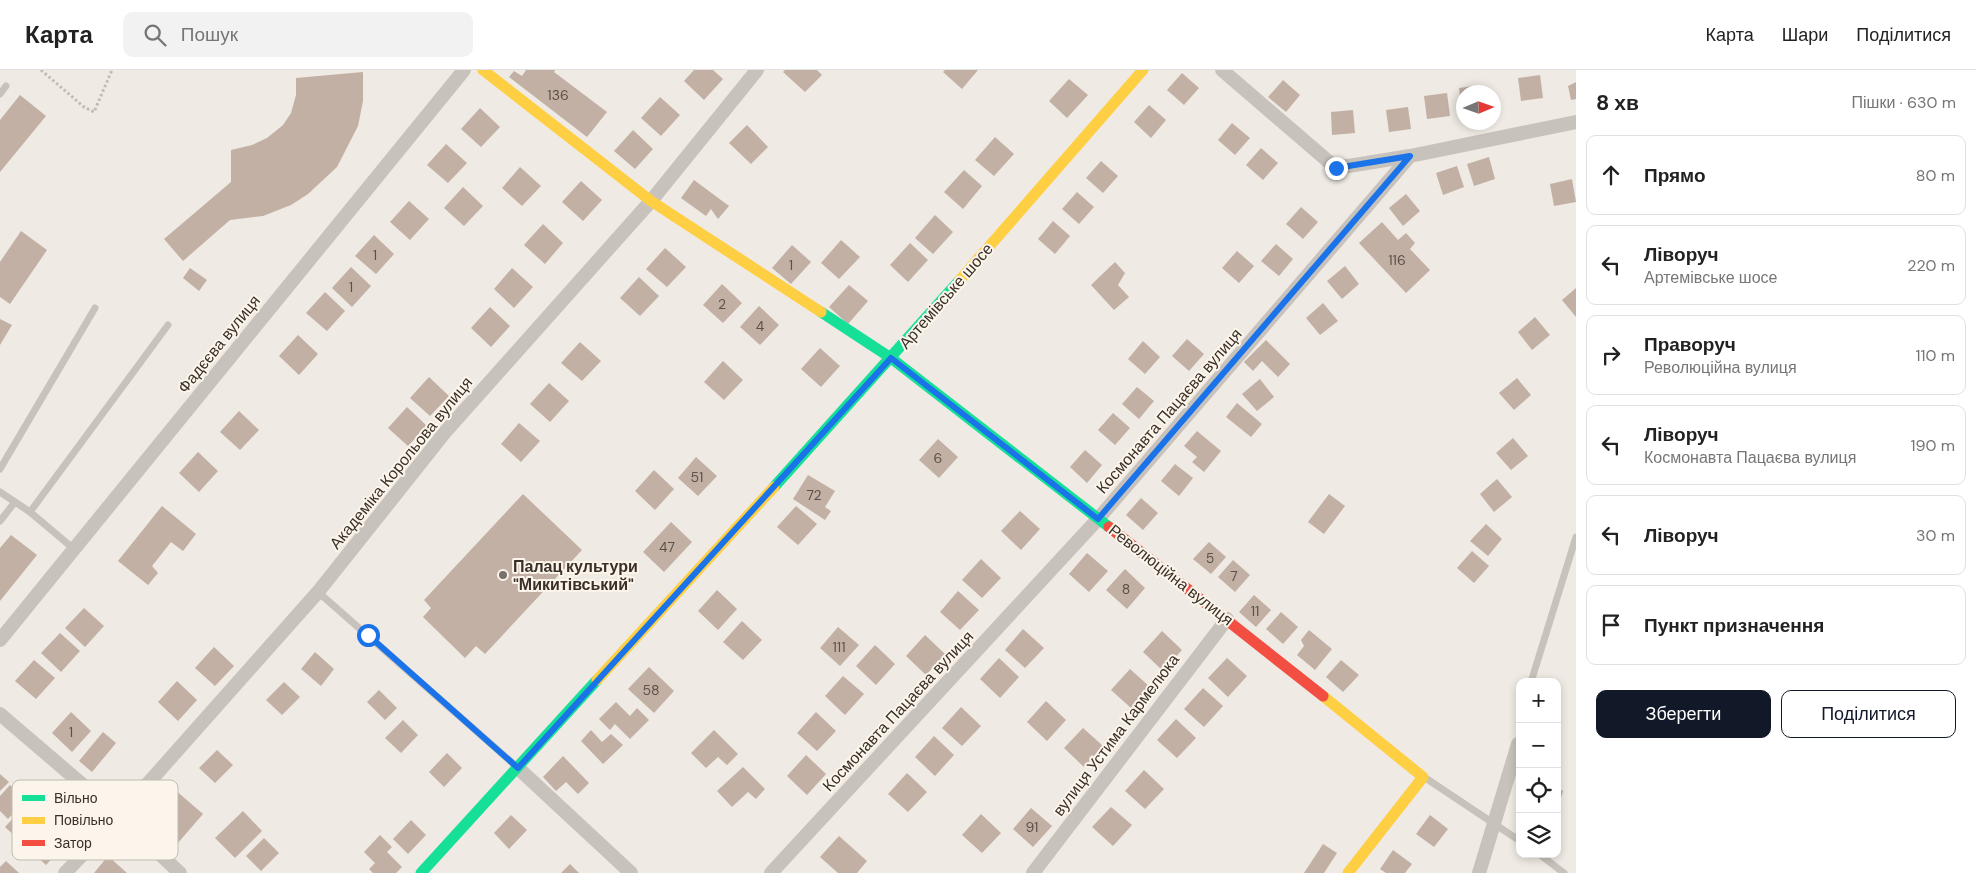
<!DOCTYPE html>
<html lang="uk">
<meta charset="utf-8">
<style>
:root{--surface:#fff;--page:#f2f2f2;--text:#222;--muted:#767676;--line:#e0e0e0;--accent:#111827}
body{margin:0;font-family:"DM Sans",sans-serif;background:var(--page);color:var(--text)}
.controls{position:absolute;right:15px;bottom:15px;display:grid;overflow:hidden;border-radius:10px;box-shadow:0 2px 8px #0003}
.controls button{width:45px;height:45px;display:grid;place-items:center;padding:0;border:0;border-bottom:1px solid var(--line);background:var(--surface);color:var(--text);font:25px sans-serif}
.compass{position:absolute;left:1456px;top:15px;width:45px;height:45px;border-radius:50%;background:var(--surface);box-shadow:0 2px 8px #0003;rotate:88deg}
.stop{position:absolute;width:15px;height:15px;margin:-11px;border:4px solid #1a73e8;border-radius:50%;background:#fff}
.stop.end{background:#1a73e8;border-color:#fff;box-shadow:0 1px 5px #0008}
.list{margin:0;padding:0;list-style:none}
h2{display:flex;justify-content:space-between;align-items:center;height:65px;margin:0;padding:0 20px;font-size:21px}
h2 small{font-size:16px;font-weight:400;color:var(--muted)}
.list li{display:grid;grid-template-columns:32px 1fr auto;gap:15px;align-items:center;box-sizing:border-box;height:80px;margin:0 10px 10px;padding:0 10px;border:1px solid var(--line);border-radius:10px}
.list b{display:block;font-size:19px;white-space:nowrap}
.list p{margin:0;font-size:16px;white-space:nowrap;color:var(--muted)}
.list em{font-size:16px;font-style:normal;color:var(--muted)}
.actions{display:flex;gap:10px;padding:15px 20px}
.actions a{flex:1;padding:11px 0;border:1px solid var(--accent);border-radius:10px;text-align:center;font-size:18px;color:var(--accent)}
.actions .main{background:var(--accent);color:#fff}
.icon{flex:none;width:28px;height:28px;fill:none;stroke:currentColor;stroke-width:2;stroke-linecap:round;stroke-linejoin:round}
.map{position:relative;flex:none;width:1576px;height:803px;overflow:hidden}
header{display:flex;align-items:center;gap:30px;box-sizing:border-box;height:70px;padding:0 25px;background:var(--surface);border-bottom:1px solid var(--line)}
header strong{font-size:24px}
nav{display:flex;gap:28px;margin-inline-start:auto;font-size:18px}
.search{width:350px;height:45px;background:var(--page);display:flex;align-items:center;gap:12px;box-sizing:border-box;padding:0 18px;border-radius:10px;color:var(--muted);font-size:19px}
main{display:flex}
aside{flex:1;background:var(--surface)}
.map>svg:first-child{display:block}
.building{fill:#c3b0a4}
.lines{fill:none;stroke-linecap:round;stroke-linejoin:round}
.path{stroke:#c1bbb4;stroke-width:3;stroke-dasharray:2.5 2.5;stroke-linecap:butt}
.lane{stroke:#c8c2bc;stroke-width:7}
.street{stroke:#c8c2bc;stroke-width:14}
.fast{stroke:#16e098;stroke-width:11}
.slow{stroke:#ffcf43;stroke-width:11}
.jam{stroke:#f24e42;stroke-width:11}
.route{stroke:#1a73e8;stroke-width:6}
.poi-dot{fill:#79716a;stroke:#fbf5eb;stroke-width:2}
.labels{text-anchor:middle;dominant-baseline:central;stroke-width:4;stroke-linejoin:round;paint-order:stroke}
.number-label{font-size:14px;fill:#5c5048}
.street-label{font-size:16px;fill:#3a3029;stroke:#fbf5eb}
.poi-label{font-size:16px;font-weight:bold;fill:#3a3029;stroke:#fbf5eb;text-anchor:start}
.key{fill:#fbf5eb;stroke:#c1bab1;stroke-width:1}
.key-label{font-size:14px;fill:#3a3029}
</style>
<header>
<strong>Карта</strong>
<div class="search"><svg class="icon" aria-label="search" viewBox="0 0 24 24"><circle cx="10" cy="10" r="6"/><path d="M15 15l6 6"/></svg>Пошук</div>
<nav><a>Карта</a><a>Шари</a><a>Поділитися</a></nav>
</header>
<main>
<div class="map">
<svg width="1576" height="803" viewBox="0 0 1576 803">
<rect width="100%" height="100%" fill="#efeae3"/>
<!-- building -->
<g class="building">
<polygon points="526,0 555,0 554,2 607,42 587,67 509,7 514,1 522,6"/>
<polygon points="694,0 713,0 723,9 704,30 684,11"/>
<polygon points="785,0 817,0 822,5 805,22 783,2"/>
<polygon points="945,0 978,0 962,19 943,2"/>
<polygon points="363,2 363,31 358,56 337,97 308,124 291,135 263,146 230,150 183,191 164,169 231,112 231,80 252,75 267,68 283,55 291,43 296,25 296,8"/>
<polygon points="1182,3 1199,18 1184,35 1167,20"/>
<polygon points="1540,5 1543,28 1521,31 1518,8"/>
<polygon points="1069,9 1088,25 1067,48 1049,31"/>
<polygon points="1283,10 1300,25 1286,42 1268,27"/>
<polygon points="1576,12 1576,29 1571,30 1568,16"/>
<polygon points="1481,15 1482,22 1464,22 1464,41 1462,41 1459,18"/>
<polygon points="1447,23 1450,46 1427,49 1424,26"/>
<polygon points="20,25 46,46 0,102 0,50"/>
<polygon points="660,27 680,45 661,66 641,48"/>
<polygon points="1149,35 1166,50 1151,68 1134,52"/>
<polygon points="1408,37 1411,59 1389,62 1386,40"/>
<polygon points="480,38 500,57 481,77 461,59"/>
<polygon points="1353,40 1355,63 1332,65 1331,42"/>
<polygon points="1232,53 1250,68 1235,85 1218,70"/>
<polygon points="747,55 768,77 751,94 729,73"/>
<polygon points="633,60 653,79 635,99 614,81"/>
<polygon points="995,67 1014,84 994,106 975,90"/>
<polygon points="446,74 467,93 448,113 427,95"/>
<polygon points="1261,78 1278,93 1263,110 1246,95"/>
<polygon points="1489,87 1495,109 1474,116 1467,94"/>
<polygon points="1101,91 1118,106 1103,123 1086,108"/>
<polygon points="1457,96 1464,117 1443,125 1436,103"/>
<polygon points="520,97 541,116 522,136 502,118"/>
<polygon points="964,100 982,116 963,139 944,122"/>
<polygon points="1572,109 1576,132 1554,136 1550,114"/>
<polygon points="694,110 729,136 718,149 711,139 706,146 681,128"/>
<polygon points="581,111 602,130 583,151 562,132"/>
<polygon points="463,117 483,136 464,156 444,138"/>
<polygon points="1077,122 1094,137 1079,154 1062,139"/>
<polygon points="1406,124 1420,141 1403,156 1389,138"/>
<polygon points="409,131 429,149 410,170 390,152"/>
<polygon points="1301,137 1318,152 1303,169 1286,154"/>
<polygon points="935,145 953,162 933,184 915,168"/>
<polygon points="1053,151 1070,166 1055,184 1038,169"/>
<polygon points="1382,152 1398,170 1406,163 1415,173 1410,179 1430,200 1406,223 1359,173"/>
<polygon points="543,154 563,173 545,194 524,175"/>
<polygon points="21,161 47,180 10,234 0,227 0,192"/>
<polygon points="374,165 394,184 376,204 355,186"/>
<polygon points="841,170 860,187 839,209 821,193"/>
<polygon points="910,173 928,190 908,212 890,195"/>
<polygon points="1276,174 1293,189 1279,206 1261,191"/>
<polygon points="792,175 811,192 791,214 772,198"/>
<polygon points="665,178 686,197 667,217 646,199"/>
<polygon points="1237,181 1254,196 1239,213 1222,198"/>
<polygon points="1115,192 1125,203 1118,215 1129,227 1114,240 1091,215"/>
<polygon points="1345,196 1359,214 1342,229 1327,211"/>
<polygon points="351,197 371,216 352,237 332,218"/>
<polygon points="190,198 207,210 199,221 183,208"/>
<polygon points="512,198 533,217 514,238 494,219"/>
<polygon points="639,207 659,226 640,246 620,228"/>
<polygon points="722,214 742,233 723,253 703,235"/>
<polygon points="849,215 868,231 848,254 829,237"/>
<polygon points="1576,218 1576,247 1562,230"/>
<polygon points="325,222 345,241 327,261 306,243"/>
<polygon points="1323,233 1338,251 1320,265 1306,248"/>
<polygon points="759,236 779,255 760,275 740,257"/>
<polygon points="490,237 510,256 491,277 471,258"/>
<polygon points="1535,247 1550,265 1532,280 1518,262"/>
<polygon points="0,249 12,255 0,275"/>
<polygon points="298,265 318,284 299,305 279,286"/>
<polygon points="1187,269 1204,284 1189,301 1172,286"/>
<polygon points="1266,270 1290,294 1278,307 1262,291 1253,301 1244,292"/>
<polygon points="1143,271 1160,287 1145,304 1128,289"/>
<polygon points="580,272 601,291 582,311 561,293"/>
<polygon points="820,278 840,296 821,317 801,299"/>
<polygon points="723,291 743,310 724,330 704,312"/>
<polygon points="429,307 449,326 430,346 410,328"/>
<polygon points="1517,308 1531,325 1514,340 1499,323"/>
<polygon points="1260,309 1274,327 1257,341 1242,324"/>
<polygon points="549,313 569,331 550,352 530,334"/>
<polygon points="1137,317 1154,331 1139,349 1122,334"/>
<polygon points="1237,333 1262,354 1251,367 1226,347"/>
<polygon points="407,337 427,356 408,376 388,358"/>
<polygon points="239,341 259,360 240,380 220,362"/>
<polygon points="1113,343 1130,358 1115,375 1098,360"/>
<polygon points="519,353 540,371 521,392 501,374"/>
<polygon points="1197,361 1221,381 1204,402 1192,392 1197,387 1184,376"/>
<polygon points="1513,368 1528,386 1511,400 1496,383"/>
<polygon points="938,369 958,387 939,408 919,390"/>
<polygon points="1085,380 1102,395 1087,413 1070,397"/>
<polygon points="198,382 218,401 199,422 179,403"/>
<polygon points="696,387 717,406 698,426 678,408"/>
<polygon points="1175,394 1193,408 1179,426 1161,411"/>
<polygon points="654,400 674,419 655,440 635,421"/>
<polygon points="808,405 835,421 825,437 831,441 825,450 793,429"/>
<polygon points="1497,409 1512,427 1494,442 1480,424"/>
<polygon points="523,424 582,480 485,584 476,576 465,588 423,547 431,538 424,530"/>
<polygon points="1329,424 1345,436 1324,464 1308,452"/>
<polygon points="1141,428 1158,443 1143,460 1126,445"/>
<polygon points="162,436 196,464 183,481 171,472 152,496 158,503 148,515 118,491"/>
<polygon points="796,436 817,454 798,475 777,457"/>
<polygon points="1020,441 1040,459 1021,480 1001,461"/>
<polygon points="671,452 692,472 664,502 643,482"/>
<polygon points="1486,454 1502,469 1488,486 1470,471"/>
<polygon points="11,465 37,485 0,531 0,478"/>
<polygon points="1209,472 1226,487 1211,504 1193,489"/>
<polygon points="1472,481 1489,496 1474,513 1457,498"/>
<polygon points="1087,483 1108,501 1089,522 1069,504"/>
<polygon points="981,489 1001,508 982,528 962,510"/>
<polygon points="1233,490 1250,505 1235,522 1218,507"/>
<polygon points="1125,499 1145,518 1127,539 1106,520"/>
<polygon points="717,520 737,539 718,560 698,541"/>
<polygon points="958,521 979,540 960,560 940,542"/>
<polygon points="1254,525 1271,540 1256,557 1239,542"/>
<polygon points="84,538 104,556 85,577 65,558"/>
<polygon points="1281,542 1298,557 1283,574 1266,559"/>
<polygon points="742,551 762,570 743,590 723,572"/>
<polygon points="838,557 859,575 840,596 820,578"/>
<polygon points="1023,559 1044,578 1025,598 1005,580"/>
<polygon points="1309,560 1332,579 1315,600 1297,585 1304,576 1301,570"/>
<polygon points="1162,561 1182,580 1163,601 1143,582"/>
<polygon points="60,563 80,581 61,602 41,583"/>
<polygon points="925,565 945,584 926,605 906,586"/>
<polygon points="875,575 895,594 876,615 856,596"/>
<polygon points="214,577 234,596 215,616 195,598"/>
<polygon points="315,582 334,599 321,616 301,599"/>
<polygon points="999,588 1019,607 1000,628 980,609"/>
<polygon points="1227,588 1247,606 1228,627 1208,608"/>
<polygon points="34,590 55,608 36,629 15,611"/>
<polygon points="1341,590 1359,605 1343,622 1326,607"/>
<polygon points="649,597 674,621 654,643 628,619"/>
<polygon points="1130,599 1150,617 1131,638 1111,620"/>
<polygon points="843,606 864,624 845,645 825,626"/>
<polygon points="177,611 197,630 178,651 158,632"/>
<polygon points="284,612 300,627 282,645 266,630"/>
<polygon points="1203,618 1223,636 1204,657 1184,639"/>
<polygon points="379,620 397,638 385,650 367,632"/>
<polygon points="1046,631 1066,650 1047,671 1027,652"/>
<polygon points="616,632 630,646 637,638 649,650 630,669 615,654 610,660 599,649"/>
<polygon points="961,637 981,656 962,676 942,658"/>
<polygon points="71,642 91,661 72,682 52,663"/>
<polygon points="816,642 836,661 817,681 797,663"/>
<polygon points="1176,649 1196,668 1177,688 1157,670"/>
<polygon points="403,650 418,665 401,683 385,668"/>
<polygon points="1083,658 1103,676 1084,697 1064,678"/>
<polygon points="591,660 602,672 611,664 623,675 603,694 581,671"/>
<polygon points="714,660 738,684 727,695 718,687 706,698 691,683"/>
<polygon points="103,662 116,673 92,702 79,691"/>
<polygon points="934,666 954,685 935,706 915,687"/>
<polygon points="217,680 233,695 215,713 199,698"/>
<polygon points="447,683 462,698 444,717 429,702"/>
<polygon points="806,685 826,704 807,725 787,706"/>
<polygon points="563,686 589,713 578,724 566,712 556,721 543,707"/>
<polygon points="743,697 765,719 756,729 748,722 732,737 717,721"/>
<polygon points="1144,700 1164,719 1145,739 1125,721"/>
<polygon points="907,703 927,722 908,742 888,724"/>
<polygon points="0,704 9,712 0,721"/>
<polygon points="10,715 26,730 8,749 0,741 0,726"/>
<polygon points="1557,717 1563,721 1559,735 1557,734"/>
<polygon points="174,719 203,744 177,774 148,748"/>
<polygon points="35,732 45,741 28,760 55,785 46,795 5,757 19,742 22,746"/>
<polygon points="1111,737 1132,755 1113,776 1092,757"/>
<polygon points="1031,738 1052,756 1033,777 1013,759"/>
<polygon points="243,741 262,761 235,788 215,768"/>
<polygon points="981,744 1001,763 982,783 962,765"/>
<polygon points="511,745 527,760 509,779 494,763"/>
<polygon points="1430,745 1448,759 1434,777 1416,764"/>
<polygon points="411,750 426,765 408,784 393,769"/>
<polygon points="380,765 392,777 387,782 402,797 396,803 373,803 369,799 375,793 364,782"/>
<polygon points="839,766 867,791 857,803 838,803 820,787"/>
<polygon points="264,768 279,783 261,801 246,786"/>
<polygon points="1323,774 1337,783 1324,803 1304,803"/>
<polygon points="1393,780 1412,794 1405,803 1386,803 1380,799"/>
<polygon points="108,786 127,803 94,803"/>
<polygon points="6,791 19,803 0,803 0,797"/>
<polygon points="570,794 579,803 561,803"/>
</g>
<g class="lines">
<!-- path -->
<polyline class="path" points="41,0 84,37 94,42 112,0"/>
<!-- lane -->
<g class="lane">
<polyline points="0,24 6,16"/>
<polyline points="0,399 95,238"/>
<polyline points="0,422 30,442 74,479"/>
<polyline points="30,442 168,255"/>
<polyline points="0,451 15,432"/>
<polyline points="318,522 516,696"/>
<polyline points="1531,612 1576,467"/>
<polyline points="1424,707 1520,771"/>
<polyline points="1539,784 1564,803"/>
</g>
<!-- street -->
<g class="street">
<polyline points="1222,0 1336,98 1410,86"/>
<polyline points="0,570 464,0"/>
<polyline points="0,644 119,746 180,803"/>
<polyline points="518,698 631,803"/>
<polyline points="65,803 119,746 318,522 446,361 651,131 757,0"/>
<polyline points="771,803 1098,449 1410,86 1576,52"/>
<polyline points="1033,803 1227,549"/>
<polyline points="1479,803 1518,674"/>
</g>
<!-- fast -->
<g class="fast">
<polyline points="821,242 891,288 1109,457"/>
<polyline points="774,417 959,211"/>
<polyline points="421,803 597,610"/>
</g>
<!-- slow -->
<g class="slow">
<polyline points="483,0 651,131 821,242"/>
<polyline points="959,211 1143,0"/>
<polyline points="597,610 774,417"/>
<polyline points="1323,626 1423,707 1348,803"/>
</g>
<!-- jam -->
<polyline class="jam" points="1109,457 1323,626"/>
</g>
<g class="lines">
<!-- route -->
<polyline class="route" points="368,565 518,698 891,288 1098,449 1410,86 1336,98"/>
</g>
<!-- markers -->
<circle class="poi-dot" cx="503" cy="505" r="5"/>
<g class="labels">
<!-- number labels -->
<g class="number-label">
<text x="558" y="25">136</text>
<text x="375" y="185">1</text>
<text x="1397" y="190">116</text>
<text x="791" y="195">1</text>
<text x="351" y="217">1</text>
<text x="722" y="234">2</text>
<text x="760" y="256">4</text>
<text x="938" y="388">6</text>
<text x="697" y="407">51</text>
<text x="814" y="425">72</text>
<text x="667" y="477">47</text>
<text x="1210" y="488">5</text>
<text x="1234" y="506">7</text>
<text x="1126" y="519">8</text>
<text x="1255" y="541">11</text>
<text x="839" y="577">111</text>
<text x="651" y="620">58</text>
<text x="71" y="662">1</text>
<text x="1032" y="757">91</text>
</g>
<!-- street labels -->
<g class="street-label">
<text transform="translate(946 226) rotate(-49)">Артемівське шосе</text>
<text transform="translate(219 274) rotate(-51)">Фадєєва вулиця</text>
<text transform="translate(1169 341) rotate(-49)">Космонавта Пацаєва вулиця</text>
<text transform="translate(401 393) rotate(-51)">Академіка Корольова вулиця</text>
<text transform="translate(1171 505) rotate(38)">Революційна вулиця</text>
<text transform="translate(898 641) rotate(-47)">Космонавта Пацаєва вулиця</text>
<text transform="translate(1116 665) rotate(-53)">вулиця Устима Кармелюка</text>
</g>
<!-- poi labels -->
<g class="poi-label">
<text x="513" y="496">Палац культури<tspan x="513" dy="18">"Микитівський"</tspan></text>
</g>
</g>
<!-- legend -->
<rect x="12" y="710" width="166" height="80" rx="8" class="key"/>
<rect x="22" y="725" width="23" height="6" fill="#16e098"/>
<rect x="22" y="747" width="23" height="7" fill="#ffcf43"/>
<rect x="22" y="770" width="23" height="6" fill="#f24e42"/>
<g class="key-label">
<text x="54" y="733">Вільно</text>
<text x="54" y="755">Повільно</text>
<text x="54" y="778">Затор</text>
</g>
</svg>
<div class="controls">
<button>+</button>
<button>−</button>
<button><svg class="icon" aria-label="locate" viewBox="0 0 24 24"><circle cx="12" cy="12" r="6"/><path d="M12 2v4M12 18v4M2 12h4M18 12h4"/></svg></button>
<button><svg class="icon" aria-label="layers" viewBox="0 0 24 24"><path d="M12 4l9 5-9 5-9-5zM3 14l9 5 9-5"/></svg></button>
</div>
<svg class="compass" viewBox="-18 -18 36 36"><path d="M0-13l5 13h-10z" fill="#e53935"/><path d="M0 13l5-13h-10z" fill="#767676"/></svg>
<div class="stop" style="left:368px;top:565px"></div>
<div class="stop end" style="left:1336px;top:98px"></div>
</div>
<aside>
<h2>8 хв<small>Пішки · 630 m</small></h2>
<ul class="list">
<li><svg class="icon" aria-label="ahead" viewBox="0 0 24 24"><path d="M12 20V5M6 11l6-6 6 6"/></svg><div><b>Прямо</b></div><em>80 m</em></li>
<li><svg class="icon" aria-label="left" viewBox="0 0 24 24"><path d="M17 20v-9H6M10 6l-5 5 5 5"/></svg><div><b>Ліворуч</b><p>Артемівське шосе</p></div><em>220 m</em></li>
<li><svg class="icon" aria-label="right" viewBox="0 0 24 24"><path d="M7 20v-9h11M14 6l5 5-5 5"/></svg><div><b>Праворуч</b><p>Революційна вулиця</p></div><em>110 m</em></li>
<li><svg class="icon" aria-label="left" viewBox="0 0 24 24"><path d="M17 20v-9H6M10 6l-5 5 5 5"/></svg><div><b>Ліворуч</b><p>Космонавта Пацаєва вулиця</p></div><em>190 m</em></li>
<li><svg class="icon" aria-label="left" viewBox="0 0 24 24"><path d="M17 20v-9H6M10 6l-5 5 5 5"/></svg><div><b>Ліворуч</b></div><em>30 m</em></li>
<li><svg class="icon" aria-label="arrive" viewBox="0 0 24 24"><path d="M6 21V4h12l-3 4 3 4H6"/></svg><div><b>Пункт призначення</b></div></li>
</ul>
<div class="actions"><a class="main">Зберегти</a><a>Поділитися</a></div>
</aside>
</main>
